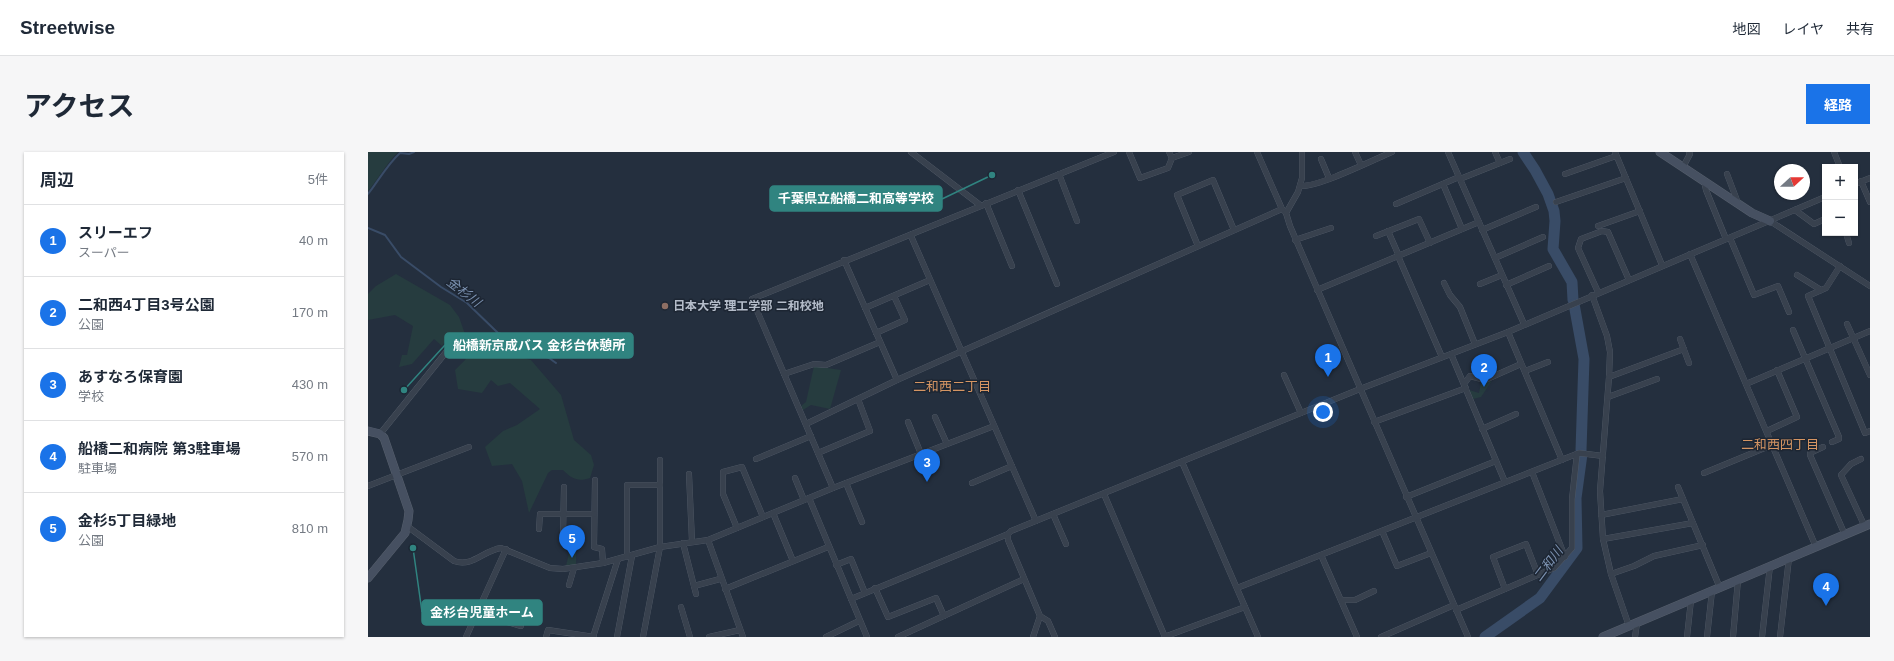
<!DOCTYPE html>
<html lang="ja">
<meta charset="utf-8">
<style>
:root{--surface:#fff;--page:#f6f6f7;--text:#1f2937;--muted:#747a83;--line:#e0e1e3;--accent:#1a73e8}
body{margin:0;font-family:Helvetica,"Noto Sans JP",sans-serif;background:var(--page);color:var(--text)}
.controls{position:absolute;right:12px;top:12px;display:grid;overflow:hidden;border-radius:0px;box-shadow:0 1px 3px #0004}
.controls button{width:36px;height:36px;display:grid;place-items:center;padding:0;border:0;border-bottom:1px solid var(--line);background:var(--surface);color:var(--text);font:20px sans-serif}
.compass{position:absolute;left:1406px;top:12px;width:36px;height:36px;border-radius:50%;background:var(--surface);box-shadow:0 1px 3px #0004;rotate:69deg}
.you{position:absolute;left:955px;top:260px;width:14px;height:14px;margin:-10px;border:3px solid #fff;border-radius:50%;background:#1a73e8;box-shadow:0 0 0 6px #1a73e833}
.badge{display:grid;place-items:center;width:26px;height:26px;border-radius:50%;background:var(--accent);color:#fff;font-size:13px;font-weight:700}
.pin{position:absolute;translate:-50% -33px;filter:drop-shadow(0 1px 2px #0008)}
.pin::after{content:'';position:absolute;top:21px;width:14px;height:12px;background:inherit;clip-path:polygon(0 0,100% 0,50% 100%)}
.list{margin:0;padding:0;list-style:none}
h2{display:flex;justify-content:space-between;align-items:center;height:52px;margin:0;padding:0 16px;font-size:17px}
h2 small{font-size:13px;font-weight:400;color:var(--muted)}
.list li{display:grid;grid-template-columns:26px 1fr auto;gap:12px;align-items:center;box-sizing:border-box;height:72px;padding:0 16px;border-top:1px solid var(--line)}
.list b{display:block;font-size:15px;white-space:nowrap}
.list p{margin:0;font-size:13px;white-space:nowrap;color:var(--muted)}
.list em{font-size:13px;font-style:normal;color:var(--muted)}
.map{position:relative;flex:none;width:1502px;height:485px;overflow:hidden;border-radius:0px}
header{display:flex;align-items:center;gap:24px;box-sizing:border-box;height:56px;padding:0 20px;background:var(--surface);border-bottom:1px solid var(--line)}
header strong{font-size:19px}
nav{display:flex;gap:22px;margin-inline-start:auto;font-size:14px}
.intro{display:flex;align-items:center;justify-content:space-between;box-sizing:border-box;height:96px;padding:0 24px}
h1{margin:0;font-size:28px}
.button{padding:10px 18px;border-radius:0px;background:var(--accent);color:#fff;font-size:14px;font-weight:700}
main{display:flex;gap:24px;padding:0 24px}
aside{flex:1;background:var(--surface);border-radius:0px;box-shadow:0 1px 3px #0004}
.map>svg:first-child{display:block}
.green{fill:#263c3f}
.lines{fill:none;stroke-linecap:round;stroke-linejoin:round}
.stream{stroke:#394c67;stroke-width:2}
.river{stroke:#394c67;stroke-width:11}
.street-casing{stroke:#565f6c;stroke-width:6}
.secondary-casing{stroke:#565f6c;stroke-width:9}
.street{stroke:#38414e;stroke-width:5.5}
.secondary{stroke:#465061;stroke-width:8}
.education-dot{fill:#8d6e63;stroke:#1d2633;stroke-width:1.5}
.labels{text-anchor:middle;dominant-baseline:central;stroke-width:3;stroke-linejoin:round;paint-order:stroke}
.poi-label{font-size:12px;font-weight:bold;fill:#b4bcc9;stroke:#1d2633;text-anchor:start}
.water-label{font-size:13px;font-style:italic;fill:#7c92b1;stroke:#1d2633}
.neighbourhood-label{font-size:13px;fill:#d59563;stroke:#1d2633}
.leader{fill:none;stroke:#308480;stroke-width:1.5}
.callout-dot{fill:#308480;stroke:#1d2633;stroke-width:1.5}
.callout{fill:#308480;stroke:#308480;stroke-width:1.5}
.callout-label{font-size:13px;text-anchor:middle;font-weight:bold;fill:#fff}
</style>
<header>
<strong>Streetwise</strong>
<nav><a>地図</a><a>レイヤ</a><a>共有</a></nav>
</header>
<div class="intro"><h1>アクセス</h1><a class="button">経路</a></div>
<main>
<aside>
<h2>周辺<small>5件</small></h2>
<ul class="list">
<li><span class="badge">1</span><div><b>スリーエフ</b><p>スーパー</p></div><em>40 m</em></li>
<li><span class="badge">2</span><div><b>二和西4丁目3号公園</b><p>公園</p></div><em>170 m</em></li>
<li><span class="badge">3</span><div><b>あすなろ保育園</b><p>学校</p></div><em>430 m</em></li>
<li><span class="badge">4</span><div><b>船橋二和病院 第3駐車場</b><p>駐車場</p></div><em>570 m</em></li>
<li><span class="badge">5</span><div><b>金杉5丁目緑地</b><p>公園</p></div><em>810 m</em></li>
</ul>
</aside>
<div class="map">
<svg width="1502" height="485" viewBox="0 0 1502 485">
<rect width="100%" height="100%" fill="#242f3e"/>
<!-- green -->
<g class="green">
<path d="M0,0H30C18,12 11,26 0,39Z"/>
<path d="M28,122L82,153L91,165L97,182L101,188L114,196L132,199L163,208L193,243L206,288L223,303L226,313L222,326C210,330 204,327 195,318H184L180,321L161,361L154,329L144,312L124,314L117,295L135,279L149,273L172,257L142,231L130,234L123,228L114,241L90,237L87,218L98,207L92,201L79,207L87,197L78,189L74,194L66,187L44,212L31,215L34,203H39L45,174L27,163L0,168V142L8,134Z"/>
<polygon points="446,214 473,218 462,257 443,253 435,258 433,254 438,250"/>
<polygon points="1122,228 1123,230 1113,245 1105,247 1101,238 1111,241 1113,231"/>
<polygon points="202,397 208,398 208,413 198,414"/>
</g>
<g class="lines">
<!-- stream -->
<g class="stream">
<path d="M0,42C11,28 19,13 32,1L41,2L46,0"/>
<polyline points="0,76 17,83 33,105 73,135 99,151 130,181 139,184 157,197 181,206 188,211"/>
</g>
<!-- river -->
<g class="river">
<polyline points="1155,0 1167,18 1180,42 1186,59 1187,69 1185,97 1204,130 1205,148"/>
<polyline points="1206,152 1216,207 1213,298"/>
<polyline points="1117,485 1172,446 1209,396 1208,346 1214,302"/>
</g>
<defs>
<g id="street">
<polyline points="543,0 612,53"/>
<polyline points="761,0 772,26 800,16 804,6 821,0"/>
<polyline points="801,0 804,6"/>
<polyline points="889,0 914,57 916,59"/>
<polyline points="934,0 934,26 930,40 918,61 922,74 1100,485"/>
<polyline points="987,0 993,13"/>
<polyline points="1080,0 1156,172"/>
<polyline points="1127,0 1132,11"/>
<polyline points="1247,0 1294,113"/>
<polyline points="1466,0 1472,15"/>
<polyline points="953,7 961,26"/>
<polyline points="1315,15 1322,2 1321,0"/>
<polyline points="691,22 709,69"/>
<polyline points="1197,22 1248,4"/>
<polyline points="1359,22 1370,51"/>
<polyline points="1092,27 1142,7"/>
<polyline points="1336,29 1338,38 1358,87"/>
<polyline points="1493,29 1502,50"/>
<polyline points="1075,32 1094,77"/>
<polyline points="1487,32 1502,26"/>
<path d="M932,34C951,35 1003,9 1024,0"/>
<polyline points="650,38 689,132"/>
<polyline points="1188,50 1258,26"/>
<polyline points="618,51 644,114"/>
<polyline points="1028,52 1091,25"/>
<polyline points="1427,58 1446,72 1457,67"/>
<polyline points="1402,69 1502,134"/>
<polyline points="1230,74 1272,59"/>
<polyline points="1114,78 1168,55"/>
<polyline points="1020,79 1031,104"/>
<polyline points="1478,81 1481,91"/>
<polyline points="1008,84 1051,67 1062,91"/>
<polyline points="1362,86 1386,143 1410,134 1421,160"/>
<polyline points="927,88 963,76"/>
<polyline points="830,94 809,43 845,28 866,78"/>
<polyline points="1322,102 1448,395"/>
<polyline points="1030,104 1074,205"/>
<polyline points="1127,106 1175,85"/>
<polyline points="476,108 529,228"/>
<polyline points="1472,114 1458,136 1440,144 1497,281 1502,279"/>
<polyline points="1429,123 1453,138"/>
<polyline points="1076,131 1082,143 1092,155 1107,192"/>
<polyline points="1112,132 1134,123"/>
<polyline points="1138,133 1181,114"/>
<polyline points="949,138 1111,70"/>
<polyline points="1230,140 1210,96 1213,87 1234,79 1240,80 1261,128"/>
<polyline points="1224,143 1239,184 1242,200 1241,225 1232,339 1235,387 1243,422 1261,474"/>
<polyline points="497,156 562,128"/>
<polyline points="1479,172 1502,223"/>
<polyline points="1425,178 1471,285 1471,287 1464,290"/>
<polyline points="1140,180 1194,308"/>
<polyline points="508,181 537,168 526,144"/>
<polyline points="1312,187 1321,211"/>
<polyline points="1083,202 1137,330"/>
<polyline points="1157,219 1180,210"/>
<polyline points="416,222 446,212 458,213 512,190"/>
<polyline points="916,223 933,261"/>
<polyline points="1241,225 1316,197"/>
<polyline points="1096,232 1102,224 1117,228 1153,212"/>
<polyline points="1378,232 1502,179"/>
<polyline points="1240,245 1289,227"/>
<polyline points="567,265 579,292"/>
<polyline points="540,270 553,302"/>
<polyline points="1006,270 1098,236"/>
<polyline points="438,272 529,228 914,57"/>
<polyline points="1114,277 1148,262"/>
<polyline points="1399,279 1429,265 1409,218"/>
<polyline points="12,282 83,194"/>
<polyline points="1455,295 1442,301 1442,303 1477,383"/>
<polyline points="450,301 502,279 490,247"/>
<polyline points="388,307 443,284"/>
<polyline points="1493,307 1483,312 1473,323 1497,375"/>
<polyline points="814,310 890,485"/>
<polyline points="1164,320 1197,405"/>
<polyline points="1336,321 1404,293"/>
<polyline points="321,322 324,389"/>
<polyline points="427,326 436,348"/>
<polyline points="227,328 226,395 234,397 235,411"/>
<polyline points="478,331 494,370"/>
<polyline points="604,331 644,314"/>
<polyline points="0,334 101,295"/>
<polyline points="1310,335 1352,436"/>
<polyline points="465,336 384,147 544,82"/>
<polyline points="736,342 797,485"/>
<polyline points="1038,345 1128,309"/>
<polyline points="441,346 499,485"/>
<polyline points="405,361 425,409"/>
<polyline points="685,362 698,392"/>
<polyline points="1233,363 1315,347"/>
<polyline points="668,369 543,84 544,82 746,0"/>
<path d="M39,374L86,409C104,416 116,398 133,396L182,416L195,417L235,411L292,395L340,388L465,336L626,274"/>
<polyline points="369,376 355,342 355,320 374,315 395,365"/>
<polyline points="171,377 172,362 226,362"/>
<polyline points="1014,379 1029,414 1063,401"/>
<polyline points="195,382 196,335"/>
<polyline points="1235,387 1325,371"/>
<polyline points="340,388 375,485"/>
<polyline points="315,391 328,442"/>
<polyline points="953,403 989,485"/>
<polyline points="259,405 259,333 292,333"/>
<polyline points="468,413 483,407 497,441"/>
<polyline points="1243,422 1266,414 1286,404 1335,393"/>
<polyline points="201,433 206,416"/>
<polyline points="326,434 352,427"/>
<polyline points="507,436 520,465 568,446 576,464"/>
<polyline points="869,436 1211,301 1235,304"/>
<polyline points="357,437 460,395"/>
<polyline points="1137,437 1125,405 1158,392 1170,423"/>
<polyline points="483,447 640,382"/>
<polyline points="973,448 987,448 1006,439"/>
<polyline points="313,455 322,485"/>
<polyline points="1088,458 1186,416 1204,396 1204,347 1209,302"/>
<polyline points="109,461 153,474"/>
<polyline points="672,464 680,469 687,485"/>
<polyline points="98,485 138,397"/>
<polyline points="178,485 180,478 226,485"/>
<polyline points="225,485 250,407"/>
<polyline points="249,485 264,404"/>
<polyline points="275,485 292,395 292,308"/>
<polyline points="341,485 372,478"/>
<polyline points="458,485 491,469"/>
<polyline points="530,485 656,427"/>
<polyline points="665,485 672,464 640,388 640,382 643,379 992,237 1140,180 1457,45"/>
<polyline points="796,485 877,455"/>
<polyline points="1013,485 1086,453"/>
<polyline points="1267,485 1269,471"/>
<polyline points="1319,485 1323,448"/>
<polyline points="1339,485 1344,439"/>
<polyline points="1365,485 1370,428"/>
<polyline points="1394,485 1402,414"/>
<polyline points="1412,485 1421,406"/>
</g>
<g id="secondary">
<polyline points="1292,0 1384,61 1402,69"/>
<polyline points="0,279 12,282 16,286 41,359 40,368 37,381 0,426"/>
<polyline points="1235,485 1502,372"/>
</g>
</defs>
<!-- street casing -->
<use href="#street" class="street-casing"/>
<!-- secondary casing -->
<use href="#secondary" class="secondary-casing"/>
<!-- street -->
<use href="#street" class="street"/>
<!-- secondary -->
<use href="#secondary" class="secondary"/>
</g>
<!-- markers -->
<circle class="education-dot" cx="297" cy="154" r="4"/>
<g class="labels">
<!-- poi labels -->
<g class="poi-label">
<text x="305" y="154">日本大学 理工学部 二和校地</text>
</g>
<!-- water labels -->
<g class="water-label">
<text transform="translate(96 140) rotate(38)">金杉川</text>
<text transform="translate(1180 412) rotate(-53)">二和川</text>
</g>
<!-- neighbourhood labels -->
<g class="neighbourhood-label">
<text x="584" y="234">二和西二丁目</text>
<text x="1412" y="292">二和西四丁目</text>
</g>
</g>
<!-- callouts -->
<path class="leader" d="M624 23L574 47M36 238L77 193M45 396L54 460"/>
<g class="callout-dot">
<circle cx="624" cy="23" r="4"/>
<circle cx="36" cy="238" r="4"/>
<circle cx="45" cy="396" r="4"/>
</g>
<g class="callout">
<rect x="402" y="34" width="172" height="25" rx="4"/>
<rect x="77" y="181" width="188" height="25" rx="4"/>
<rect x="54" y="448" width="120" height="25" rx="4"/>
</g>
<g class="callout-label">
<text x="488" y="51">千葉県立船橋二和高等学校</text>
<text x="171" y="198">船橋新京成バス 金杉台休憩所</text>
<text x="114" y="465">金杉台児童ホーム</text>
</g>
</svg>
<div class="controls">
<button>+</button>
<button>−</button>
</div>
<svg class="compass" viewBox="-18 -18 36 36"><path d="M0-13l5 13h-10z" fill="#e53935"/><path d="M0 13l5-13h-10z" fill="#747a83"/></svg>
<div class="you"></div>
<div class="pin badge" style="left:960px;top:225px">1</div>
<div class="pin badge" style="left:1116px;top:235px">2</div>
<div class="pin badge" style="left:559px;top:330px">3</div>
<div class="pin badge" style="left:1458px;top:454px">4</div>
<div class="pin badge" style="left:204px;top:406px">5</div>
</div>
</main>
